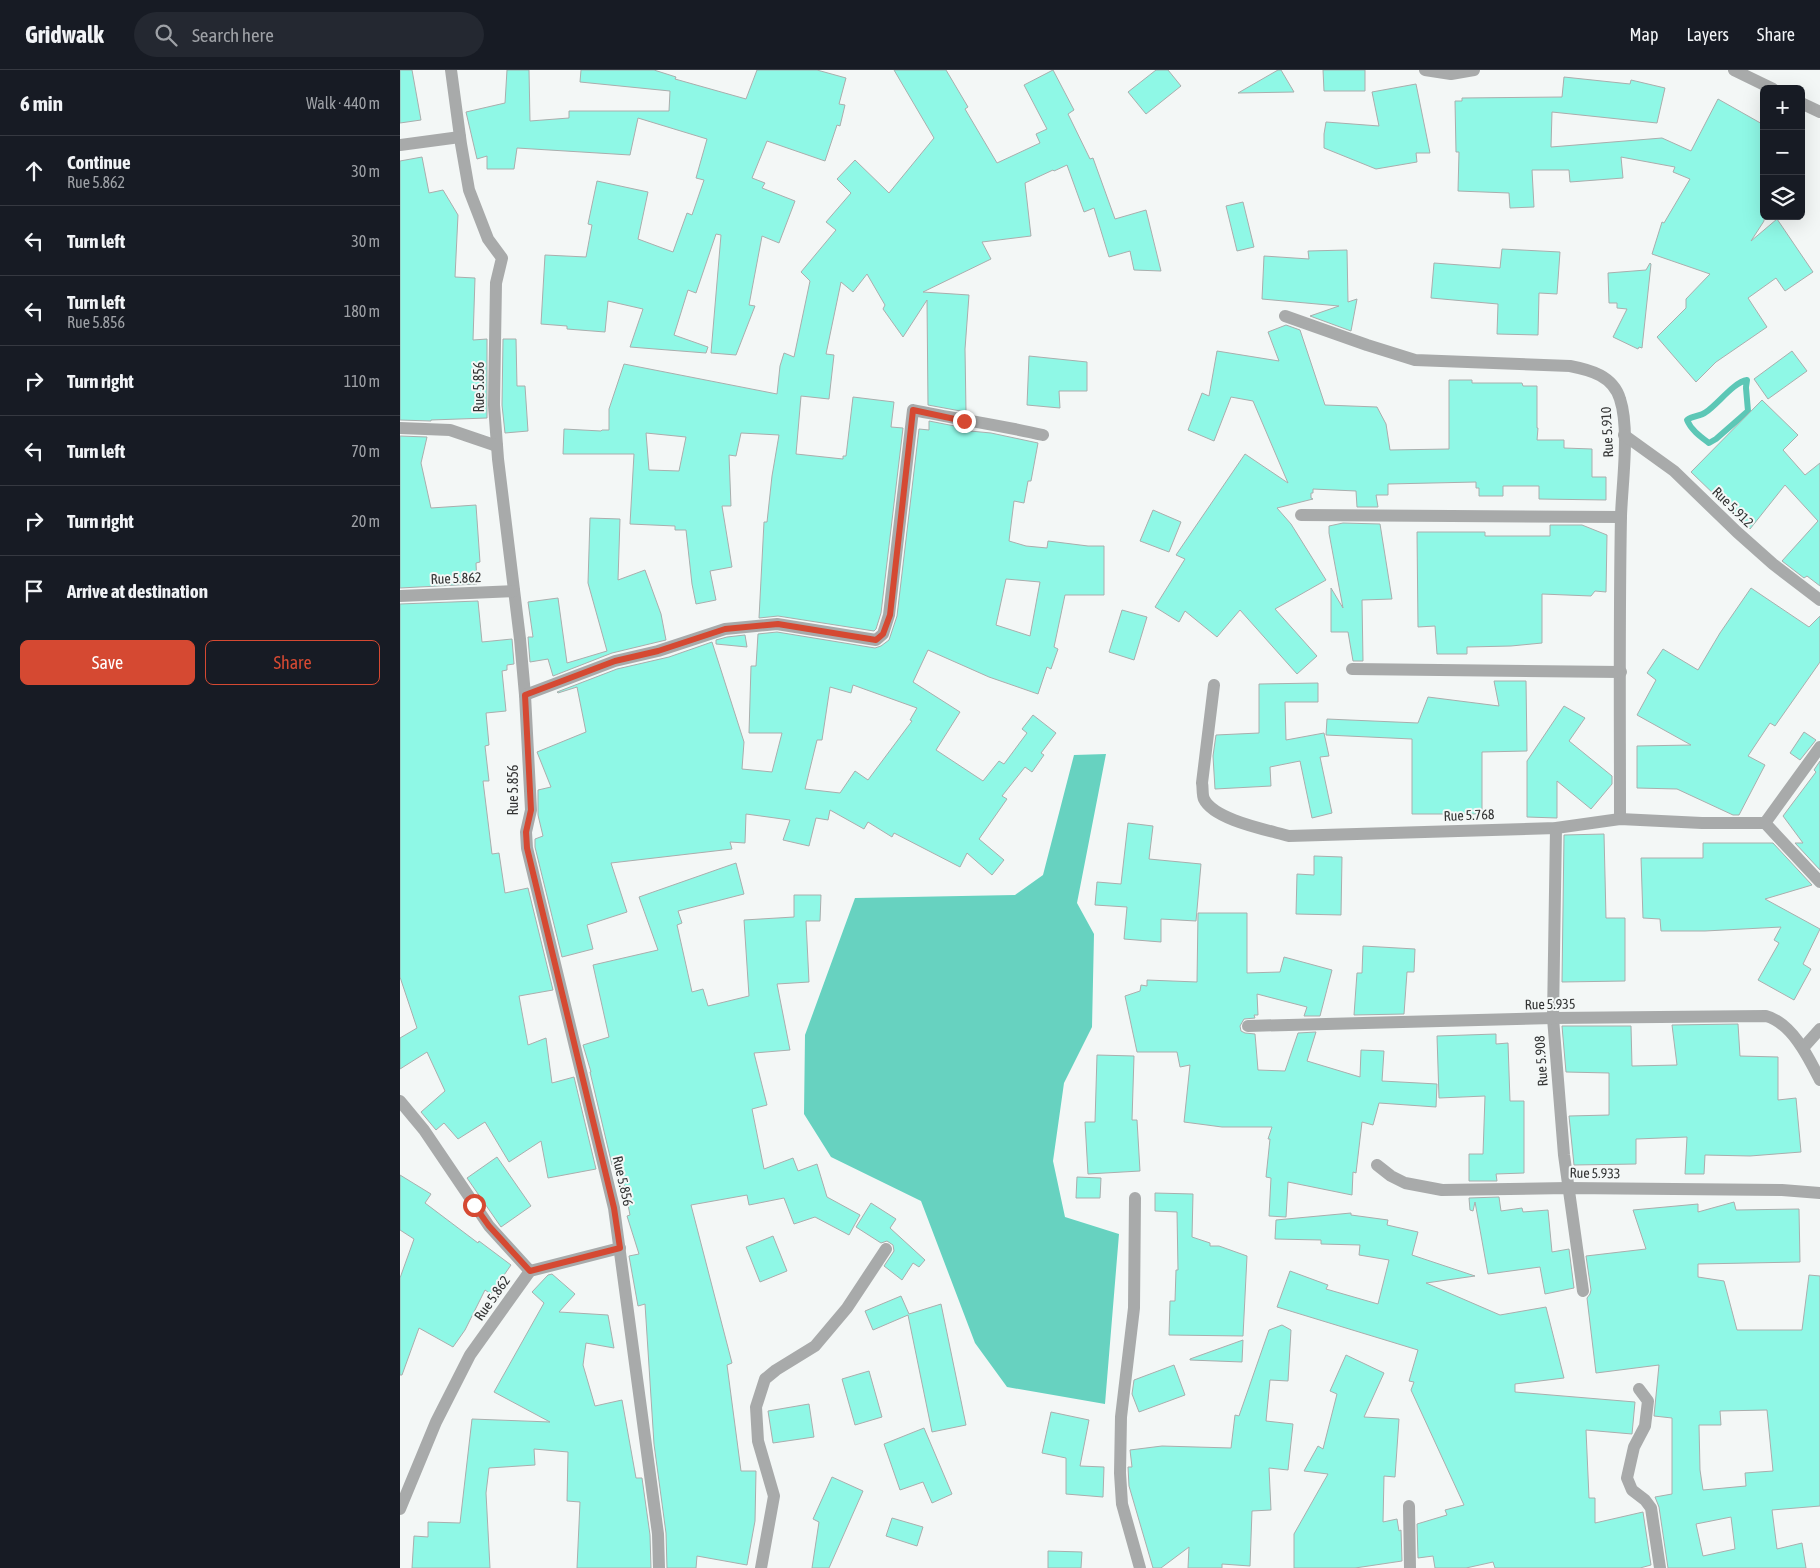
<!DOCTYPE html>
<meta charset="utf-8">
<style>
:root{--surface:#171b24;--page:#242831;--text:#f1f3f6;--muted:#9ea1a6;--line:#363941;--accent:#d54932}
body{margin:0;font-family:"Asap Condensed",sans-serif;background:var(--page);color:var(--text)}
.controls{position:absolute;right:15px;top:15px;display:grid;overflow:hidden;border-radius:8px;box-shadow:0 5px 20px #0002}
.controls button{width:45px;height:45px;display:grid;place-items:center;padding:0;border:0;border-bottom:1px solid var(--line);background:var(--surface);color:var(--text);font:25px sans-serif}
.stop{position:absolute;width:15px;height:15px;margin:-11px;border:4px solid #d54932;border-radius:50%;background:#fff}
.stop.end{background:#d54932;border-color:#fff;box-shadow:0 1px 5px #0008}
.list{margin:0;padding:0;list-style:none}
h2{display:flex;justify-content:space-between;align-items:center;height:65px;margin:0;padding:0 20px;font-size:21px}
h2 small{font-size:16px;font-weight:400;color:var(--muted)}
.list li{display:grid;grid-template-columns:32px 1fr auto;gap:15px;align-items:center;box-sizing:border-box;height:70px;padding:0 20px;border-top:1px solid var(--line)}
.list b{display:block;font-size:19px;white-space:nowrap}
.list p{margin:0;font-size:16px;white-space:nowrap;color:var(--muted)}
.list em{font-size:16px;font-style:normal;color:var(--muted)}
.actions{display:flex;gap:10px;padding:15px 20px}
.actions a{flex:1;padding:11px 0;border:1px solid var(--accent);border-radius:8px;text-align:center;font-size:18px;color:var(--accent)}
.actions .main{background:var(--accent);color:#fff}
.icon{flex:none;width:28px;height:28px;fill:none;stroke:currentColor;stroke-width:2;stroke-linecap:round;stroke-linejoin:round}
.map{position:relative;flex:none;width:1420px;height:1498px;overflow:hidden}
header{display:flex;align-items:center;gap:30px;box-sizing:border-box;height:70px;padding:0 25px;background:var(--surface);border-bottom:1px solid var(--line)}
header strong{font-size:24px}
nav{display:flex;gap:28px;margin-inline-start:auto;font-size:18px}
.search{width:350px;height:45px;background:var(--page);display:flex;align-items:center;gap:12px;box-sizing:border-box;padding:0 18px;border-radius:28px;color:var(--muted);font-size:19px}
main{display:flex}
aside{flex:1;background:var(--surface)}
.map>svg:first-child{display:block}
.forest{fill:#67d2c0}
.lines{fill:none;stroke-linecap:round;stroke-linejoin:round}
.stream{stroke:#5cc7b6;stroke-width:6}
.building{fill:#8ff8e6;stroke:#aaaead;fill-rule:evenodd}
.minor{stroke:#a8aaaa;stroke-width:12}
.route{stroke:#d54932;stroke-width:6}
.labels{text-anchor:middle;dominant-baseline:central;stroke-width:4;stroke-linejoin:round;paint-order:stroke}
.street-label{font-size:14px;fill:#323333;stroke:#f3f7f6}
</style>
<header>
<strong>Gridwalk</strong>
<div class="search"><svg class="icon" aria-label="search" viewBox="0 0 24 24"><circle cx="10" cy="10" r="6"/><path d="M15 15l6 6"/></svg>Search here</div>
<nav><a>Map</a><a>Layers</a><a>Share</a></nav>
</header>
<main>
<aside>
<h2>6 min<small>Walk · 440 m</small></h2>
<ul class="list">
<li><svg class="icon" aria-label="ahead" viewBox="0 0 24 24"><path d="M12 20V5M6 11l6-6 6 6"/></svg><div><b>Continue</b><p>Rue 5.862</p></div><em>30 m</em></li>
<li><svg class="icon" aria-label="left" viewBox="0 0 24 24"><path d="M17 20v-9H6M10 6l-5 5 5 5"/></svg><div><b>Turn left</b></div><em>30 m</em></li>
<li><svg class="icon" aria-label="left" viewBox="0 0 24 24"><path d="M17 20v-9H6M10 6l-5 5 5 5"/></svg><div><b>Turn left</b><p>Rue 5.856</p></div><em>180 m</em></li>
<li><svg class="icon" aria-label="right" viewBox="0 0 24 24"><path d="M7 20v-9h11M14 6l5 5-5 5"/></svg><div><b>Turn right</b></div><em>110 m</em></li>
<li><svg class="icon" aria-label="left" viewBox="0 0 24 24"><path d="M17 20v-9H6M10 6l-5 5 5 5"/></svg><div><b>Turn left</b></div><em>70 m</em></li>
<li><svg class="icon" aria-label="right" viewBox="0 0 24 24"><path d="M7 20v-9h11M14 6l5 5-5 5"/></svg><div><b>Turn right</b></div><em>20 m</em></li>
<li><svg class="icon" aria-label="arrive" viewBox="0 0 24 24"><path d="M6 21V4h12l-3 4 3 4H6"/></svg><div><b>Arrive at destination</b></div></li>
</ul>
<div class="actions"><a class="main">Save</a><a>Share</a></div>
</aside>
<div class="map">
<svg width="1420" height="1498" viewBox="0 0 1420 1498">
<rect width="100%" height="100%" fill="#f3f7f6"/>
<!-- forest -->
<polygon class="forest" points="706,684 677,833 694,864 692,957 664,1013 653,1091 665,1147 719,1164 705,1334 607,1317 575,1273 521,1131 431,1087 404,1044 405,965 455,828 615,825 643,805 674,685"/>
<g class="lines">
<!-- stream -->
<path class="stream" d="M1346,318L1348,341L1316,369L1309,373C1301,367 1291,360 1287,350C1293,345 1300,347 1306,342C1318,334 1334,312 1347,310L1346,317"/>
</g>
<!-- building -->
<g class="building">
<polygon points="0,0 12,0 21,50 0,53"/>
<polygon points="107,0 129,0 130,51 169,48 169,41 269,41 270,21 180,12 181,0 254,0 276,7 275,9 346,29 357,0 417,0 446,8 439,34 445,35 440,56 437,55 425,91 367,71 352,108 365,113 362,118 395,131 379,173 362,166 349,235 355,236 336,285 311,283 321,165 316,164 296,223 288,220 274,265 308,277 306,283 230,277 243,239 208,231 205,262 167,259 167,256 141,254 145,185 186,187 192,155 188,154 197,111 248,122 238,169 273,182 287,143 292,145 304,110 296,108 307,69 238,48 230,85 117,78 114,99 87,99 87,86 77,89 66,42 105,33"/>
<path d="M494,0H546L568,37L565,39L597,93L640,73L636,64L647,59L624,15L653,0L674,40L668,44L690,89L693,88L715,149L746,140L761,201L734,200L730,181L709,187L694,138L684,142L667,95L654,101L653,100L625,113L631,166L582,172L591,189L523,222L569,225L565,279L566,342L528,335L527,230L503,267L483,239L485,235L467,204L453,222L441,212L426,284L434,285L429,329L401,326L396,384L443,389V386H446L453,327L494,332L491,357L503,358L481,543L476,559L474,561L378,546L359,548L364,452H367L372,406L379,365L341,363L336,386L329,385L331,436H322L332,497L310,501L316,530L296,534L292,514L286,460H275V456L230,454L234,384H163L164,359L201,361L202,360H209V339L224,294L377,324L380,296L384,283L394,287L410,211L401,202L436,160L426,152L451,123L437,109L455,90L489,123L534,68ZM246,363L286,367L279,401L249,400Z"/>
<polygon points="756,0 768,0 781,16 746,44 728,22"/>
<polygon points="878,0 881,0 894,22 838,23"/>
<polygon points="923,0 965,0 965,21 924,21"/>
<polygon points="1164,7 1230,14 1231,10 1265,18 1257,53 1152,42 1151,77 1262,68 1291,81 1318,29 1364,55 1364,151 1351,171 1377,149 1413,202 1385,221 1376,208 1348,228 1367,257 1316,292 1296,312 1257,267 1286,238 1286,229 1310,204 1252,184 1262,152 1264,153 1290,109 1273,102 1275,97 1221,87 1223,108 1170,112 1169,100 1132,100 1134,137 1110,138 1109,123 1058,121 1059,82 1056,82 1055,31 1062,31 1062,28 1162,27"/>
<polygon points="1016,14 1030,83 1016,83 1017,92 976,99 924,78 924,64 926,52 979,56 972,22"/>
<polygon points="22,87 29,123 43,120 58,145 55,207 75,208 73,270 87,269 87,348 31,350 31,351 0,350 0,91"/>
<polygon points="843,132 854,177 837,181 826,136"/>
<polygon points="1102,179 1160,182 1157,224 1139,223 1138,265 1097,264 1098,234 1031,228 1034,193 1100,198"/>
<polygon points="947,180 948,232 957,229 951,261 910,246 939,236 862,229 864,186 909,189 908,181"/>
<polygon points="1250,193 1251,194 1242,278 1239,277 1238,279 1213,267 1227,239 1217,238 1217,233 1209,233 1208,203 1246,200"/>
<polygon points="886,255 900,260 925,335 977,337 986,354 990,380 1049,379 1049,310 1072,310 1072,313 1122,313 1123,316 1137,316 1137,358 1138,358 1137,370 1164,370 1164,378 1192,379 1192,407 1206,407 1206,430 1139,429 1139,416 1103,416 1103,426 1079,426 1079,418 1076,418 1076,412 988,414 988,425 976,425 978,437 957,437 956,421 913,419 913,423 911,423 911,428 913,429 877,438 891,454 926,510 875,539 917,586 897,604 840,540 817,567 785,541 779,552 755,537 785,489 776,485 845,384 888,413 853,331 831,327 814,371 788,360 802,323 809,326 817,281 879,291 868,262"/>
<polygon points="103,269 116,269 117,316 125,316 128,361 105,363 102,335"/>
<polygon points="1392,281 1407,301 1368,329 1354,309"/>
<polygon points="629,286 687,292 687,321 659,321 660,338 627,335"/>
<polygon points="1362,330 1398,365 1383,380 1405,405 1420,393 1420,516 1407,506 1404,508 1382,491 1418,451 1385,415 1350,459 1291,402"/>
<path d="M529,351L570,359V361L591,363L638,373L631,411H628L624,433L614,431L609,471L626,476L647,478L648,471L688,476H704V525H665L654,577L658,579L651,599L647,597L638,624L589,607L528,580L513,612L560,642L536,680L583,711L599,691L604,694L627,663L622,659L633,645L656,663L641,683L644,685L632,702L625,697L602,726L607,729L579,769L604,790L592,805L567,783L560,797L494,763L492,767L468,752L464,759L430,740L428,750L416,748L409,776L383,770L390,750L346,744L345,773L330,772L332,779L211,793L227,842L187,855L193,879L162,887L135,777V769L143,766L138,745V720L151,717L137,682L186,662L177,617L158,623L157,622L217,599L269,587L312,572L344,672L342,699L372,702L382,663H349L351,596H356L358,564L377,562L475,578L481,576L489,570L497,546L519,359L529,360ZM606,509L640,512L630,566L596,555ZM453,615L517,638L510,650L512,651L468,710L455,701L440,723L405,719L417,670H422L430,617L451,623Z"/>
<polygon points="0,366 27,367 21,393 31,438 76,435 80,492 76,493 77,514 0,518"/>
<polygon points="753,440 781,452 769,482 740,471"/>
<polygon points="190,448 220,449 218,510 245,500 261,544 266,570 212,583 153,606 148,589 130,592 128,567 133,567 128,532 158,528 167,593 207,581 188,513"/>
<polygon points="943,453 980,454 992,529 962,530 963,591 953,591 948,562 931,562 931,518 943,538 929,463 929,456"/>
<polygon points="1150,455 1182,455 1207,465 1206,522 1195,521 1191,526 1142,524 1142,573 1111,576 1067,577 1067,584 1037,584 1035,556 1018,557 1017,462 1085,462 1085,466 1150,466"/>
<polygon points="1351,518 1409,557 1420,546 1420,592 1375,656 1370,653 1348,686 1365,695 1339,745 1333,745 1277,719 1237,718 1237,676 1291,675 1237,645 1256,610 1247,603 1263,579 1298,600 1320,563"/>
<polygon points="78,531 82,572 112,569 114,594 107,595 107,600 102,601 106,641 86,643 89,675 85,676 89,711 83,711 92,784 99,783 105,823 128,818 153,920 119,926 128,975 146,968 152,1013 174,1007 196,1099 148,1108 141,1071 109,1092 85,1052 58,1069 44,1053 36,1060 21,1042 45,1021 27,982 0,999 0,968 17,958 0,907 0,534"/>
<polygon points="722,540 747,547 734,590 709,582"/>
<polygon points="345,565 347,577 316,574 316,570 327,567"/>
<polygon points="1094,611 1126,611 1127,681 1082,682 1082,744 1012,744 1012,669 926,665 927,649 1018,653 1028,627 1099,636"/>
<polygon points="918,613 918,632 885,632 886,670 924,663 929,686 920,687 932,743 912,748 900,691 870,697 871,716 815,719 813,686 816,665 859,663 859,614"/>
<polygon points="1164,636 1185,648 1169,671 1212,706 1212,714 1191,739 1157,711 1157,748 1127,747 1127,691"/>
<polygon points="1404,662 1416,670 1400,690 1390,683"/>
<polygon points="1420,691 1420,800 1395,773 1403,773 1383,746 1416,702 1414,700"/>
<polygon points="728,753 753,756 749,789 801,794 796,851 761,849 761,872 724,869 727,837 695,835 697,812 721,814"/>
<polygon points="1204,764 1206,848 1225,848 1225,911 1162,912 1164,765"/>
<polygon points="1303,773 1373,773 1412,815 1365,829 1420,859 1403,894 1411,899 1394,930 1358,910 1379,873 1374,870 1381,857 1305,861 1261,861 1260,849 1243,848 1241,788 1303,788"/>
<polygon points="914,786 942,787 941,845 896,844 897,804 914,805"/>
<polygon points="336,793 344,824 278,841 282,853 277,855 292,922 303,919 308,936 349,926 344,850 394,847 394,825 421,825 420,851 406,851 409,912 377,914 390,980 354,983 367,1035 352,1039 364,1099 393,1088 398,1101 417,1094 427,1127 460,1145 449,1165 415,1147 394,1154 384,1128 349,1135 347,1125 291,1135 332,1293 327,1295 341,1401 356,1401 355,1451 347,1495 297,1486 296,1498 267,1498 266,1463 254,1374 245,1234 238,1236 229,1186 239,1184 227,1146 230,1145 220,1094 212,1095 190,1002 191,1002 183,975 209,967 193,895 258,880 239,827"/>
<polygon points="798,843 847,843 847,903 880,902 884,887 932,900 920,946 904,946 907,937 857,924 858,945 854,945 855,948 844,949 840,956 841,961 845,963 855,964 858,1000 885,1001 898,963 916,962 907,991 960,1007 961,980 984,981 982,1011 1037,1014 1036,1037 979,1033 973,1055 962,1052 956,1103 953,1102 952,1125 888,1112 886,1147 869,1146 871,1108 866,1107 870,1069 868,1069 872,1057 822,1057 784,1052 790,995 780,997 777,982 737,982 725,926 740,921 741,915 747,916 747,910 797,912"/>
<polygon points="963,876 1015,879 1014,902 1007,902 1004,944 954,945 957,903 962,903"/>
<polygon points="1338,954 1340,986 1378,987 1378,1030 1396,1028 1401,1082 1350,1086 1305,1085 1304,1104 1285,1104 1287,1067 1236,1069 1236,1094 1174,1095 1169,1046 1209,1045 1209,1003 1166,1002 1162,956 1231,956 1232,996 1277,995 1272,955"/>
<polygon points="1096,964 1096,974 1108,973 1110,1031 1124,1031 1124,1103 1096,1104 1097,1111 1069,1111 1069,1084 1083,1084 1085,1026 1039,1028 1037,966"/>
<polygon points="697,985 734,986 732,1050 737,1050 740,1101 688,1104 685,1052 695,1052"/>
<polygon points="97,1087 131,1136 101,1157 67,1108"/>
<polygon points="0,1105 31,1124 25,1133 78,1173 79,1171 111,1195 91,1224 85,1220 65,1260 53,1277 19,1258 2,1305 0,1305 0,1208 14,1169 0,1160"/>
<polygon points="677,1107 701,1108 700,1128 676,1128"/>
<polygon points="755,1123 793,1124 792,1167 810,1173 810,1176 819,1176 847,1186 843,1266 769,1265 770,1231 775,1231 776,1200 778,1200 777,1142 755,1141"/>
<polygon points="1099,1127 1101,1141 1122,1138 1123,1142 1148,1140 1152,1182 1169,1179 1174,1218 1145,1224 1140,1197 1088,1204 1075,1132 1073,1141 1070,1140 1069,1128"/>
<path d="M1334,1132L1336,1140L1399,1139L1400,1192L1298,1194V1207L1324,1211L1337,1260H1402L1409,1205L1420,1206V1436L1372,1440L1377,1479L1402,1473L1406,1498H1268L1259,1437L1255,1427L1272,1424V1348L1254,1346L1259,1295L1196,1303L1187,1228L1190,1224L1191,1220L1186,1186L1246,1179L1233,1140L1298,1134V1142ZM1367,1340L1373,1401L1345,1403L1346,1416L1303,1420L1300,1400L1299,1355H1321L1320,1341ZM1331,1447L1335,1479L1303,1486L1296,1454Z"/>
<polygon points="471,1133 496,1149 490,1158 525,1190 519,1197 513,1193 502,1210 484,1196 494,1181 493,1175 487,1171 481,1173 456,1157"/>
<polygon points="951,1143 951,1145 988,1150 987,1155 1018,1162 1012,1185 1075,1206 1026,1213 1100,1245 1146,1237 1164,1308 1115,1314 1115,1322 1235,1332 1232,1364 1186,1360 1189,1428 1195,1428 1195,1453 1243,1442 1251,1495 1240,1498 1095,1498 1093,1492 1066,1498 1035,1498 1033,1486 1018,1488 1017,1454 1047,1445 1045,1440 1064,1435 1011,1320 1014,1312 1009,1311 1018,1280 877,1237 890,1201 928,1215 926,1219 978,1234 989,1190 959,1185 960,1175 921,1174 921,1170 875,1169 876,1150"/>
<polygon points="373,1166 387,1201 360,1212 346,1177"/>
<polygon points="152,1204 175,1224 159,1242 208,1245 214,1278 186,1273 183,1295 195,1336 222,1330 236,1408 242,1408 250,1465 251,1498 177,1498 180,1432 167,1431 168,1382 134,1379 135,1395 89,1398 86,1423 90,1498 12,1498 14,1466 28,1467 28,1452 60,1453 72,1349 150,1352 94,1322 144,1233 132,1222 148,1205"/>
<polygon points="501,1226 509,1244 541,1234 566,1355 532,1362 508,1245 473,1260 465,1241"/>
<polygon points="882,1255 891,1260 888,1311 870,1310 866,1351 893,1354 888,1400 869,1398 871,1440 852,1441 850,1496 822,1494 822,1498 788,1498 789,1477 761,1498 753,1498 729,1416 728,1397 732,1397 730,1380 762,1376 831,1378 835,1345 839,1346 869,1260"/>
<polygon points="843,1270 842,1292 790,1290 790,1289"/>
<polygon points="946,1285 984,1303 964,1347 999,1349 995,1407 984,1406 983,1452 997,1449 999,1461 1001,1460 1002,1491 955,1498 894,1498 894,1464 928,1404 904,1401 918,1376 923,1379 937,1324 930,1321"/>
<polygon points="774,1295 785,1325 739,1342 732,1324 734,1310"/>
<polygon points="469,1301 482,1347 455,1355 442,1309"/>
<polygon points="409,1334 414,1367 373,1373 368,1341"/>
<polygon points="651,1342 689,1350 680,1396 704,1397 703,1427 666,1424 666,1388 642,1383"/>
<polygon points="524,1358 552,1424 532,1433 523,1412 500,1420 484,1374"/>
<polygon points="432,1407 463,1421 429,1498 412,1498 419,1452 413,1449"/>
<polygon points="492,1448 523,1457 517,1476 486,1466"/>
<polygon points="648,1481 682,1482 681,1498 648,1498"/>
</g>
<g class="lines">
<!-- minor -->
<g class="minor">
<polyline points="51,0 61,74 69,120 88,169 102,188 96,213 94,335 98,389 120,569 125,625 131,740 126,762 127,778 214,1138 258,1464 259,1498"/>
<polyline points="1025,0 1051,4 1074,0"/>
<polyline points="1334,0 1373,19"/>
<polyline points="1401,33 1420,42"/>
<polyline points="0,75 60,67"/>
<path d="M885,246L967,275L1015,290L1170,296C1191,300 1213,306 1220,329C1230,359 1222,414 1221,446C1219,547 1220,648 1220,749"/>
<polyline points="0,358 50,360 97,376"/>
<polyline points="1224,365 1274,401 1337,462 1373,494 1420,530"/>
<polyline points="901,445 1221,447"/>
<polyline points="0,526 114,521"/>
<polyline points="952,599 1221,602"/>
<path d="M814,615L802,713C803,717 802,725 804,729C814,750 868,760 889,766L1156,758L1220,749L1302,753H1365L1420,677"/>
<path d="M125,625L215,591L258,581L325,559L377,554L476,570L483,564L489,545L513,340C556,349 600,355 643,365"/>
<polyline points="1365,753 1420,812"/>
<polyline points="1156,758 1153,948 1164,1085 1183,1221"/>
<path d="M848,956L1153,948L1366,946C1392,953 1409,988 1420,1010"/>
<polyline points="1403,978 1420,959"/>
<polyline points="0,1031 24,1060 89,1156 130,1201 70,1285 36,1352 0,1439"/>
<polyline points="977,1095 991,1106 1005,1113 1042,1120 1168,1118 1382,1120 1420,1123"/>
<polyline points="735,1128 734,1238 721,1347 720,1403 722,1434 740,1498"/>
<polyline points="130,1201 220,1178"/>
<polyline points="1239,1319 1248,1331 1245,1356 1234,1377 1227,1408 1232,1420 1245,1430 1251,1438 1260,1498"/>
<polyline points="1009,1436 1010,1498"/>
<polyline points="361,1498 374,1426 358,1371 356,1337 365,1309 376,1300 415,1276 447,1238 486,1179"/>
</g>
</g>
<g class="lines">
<!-- route -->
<polyline class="route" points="74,1135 89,1156 130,1201 220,1178 214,1138 127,778 126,762 131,740 125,625 215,591 258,581 325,559 378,554 476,570 483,564 490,545 513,340 564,351"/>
</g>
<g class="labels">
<!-- street labels -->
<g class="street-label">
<text transform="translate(79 317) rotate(-90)">Rue 5.856</text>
<text transform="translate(1207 362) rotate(-93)">Rue 5.910</text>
<text transform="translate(1333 437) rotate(44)">Rue 5.912</text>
<text transform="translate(56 508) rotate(-2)">Rue 5.862</text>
<text transform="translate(113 720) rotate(-90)">Rue 5.856</text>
<text transform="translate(1069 745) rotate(-2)">Rue 5.768</text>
<text transform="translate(1150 934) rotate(-1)">Rue 5.935</text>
<text transform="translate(1141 991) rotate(-94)">Rue 5.908</text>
<text transform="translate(1195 1103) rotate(1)">Rue 5.933</text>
<text transform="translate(223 1111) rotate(77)">Rue 5.856</text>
<text transform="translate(92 1228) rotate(-55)">Rue 5.862</text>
</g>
</g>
</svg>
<div class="controls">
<button>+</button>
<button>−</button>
<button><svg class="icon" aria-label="layers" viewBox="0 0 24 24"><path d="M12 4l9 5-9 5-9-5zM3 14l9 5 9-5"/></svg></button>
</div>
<div class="stop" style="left:74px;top:1135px"></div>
<div class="stop end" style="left:564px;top:351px"></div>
</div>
</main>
